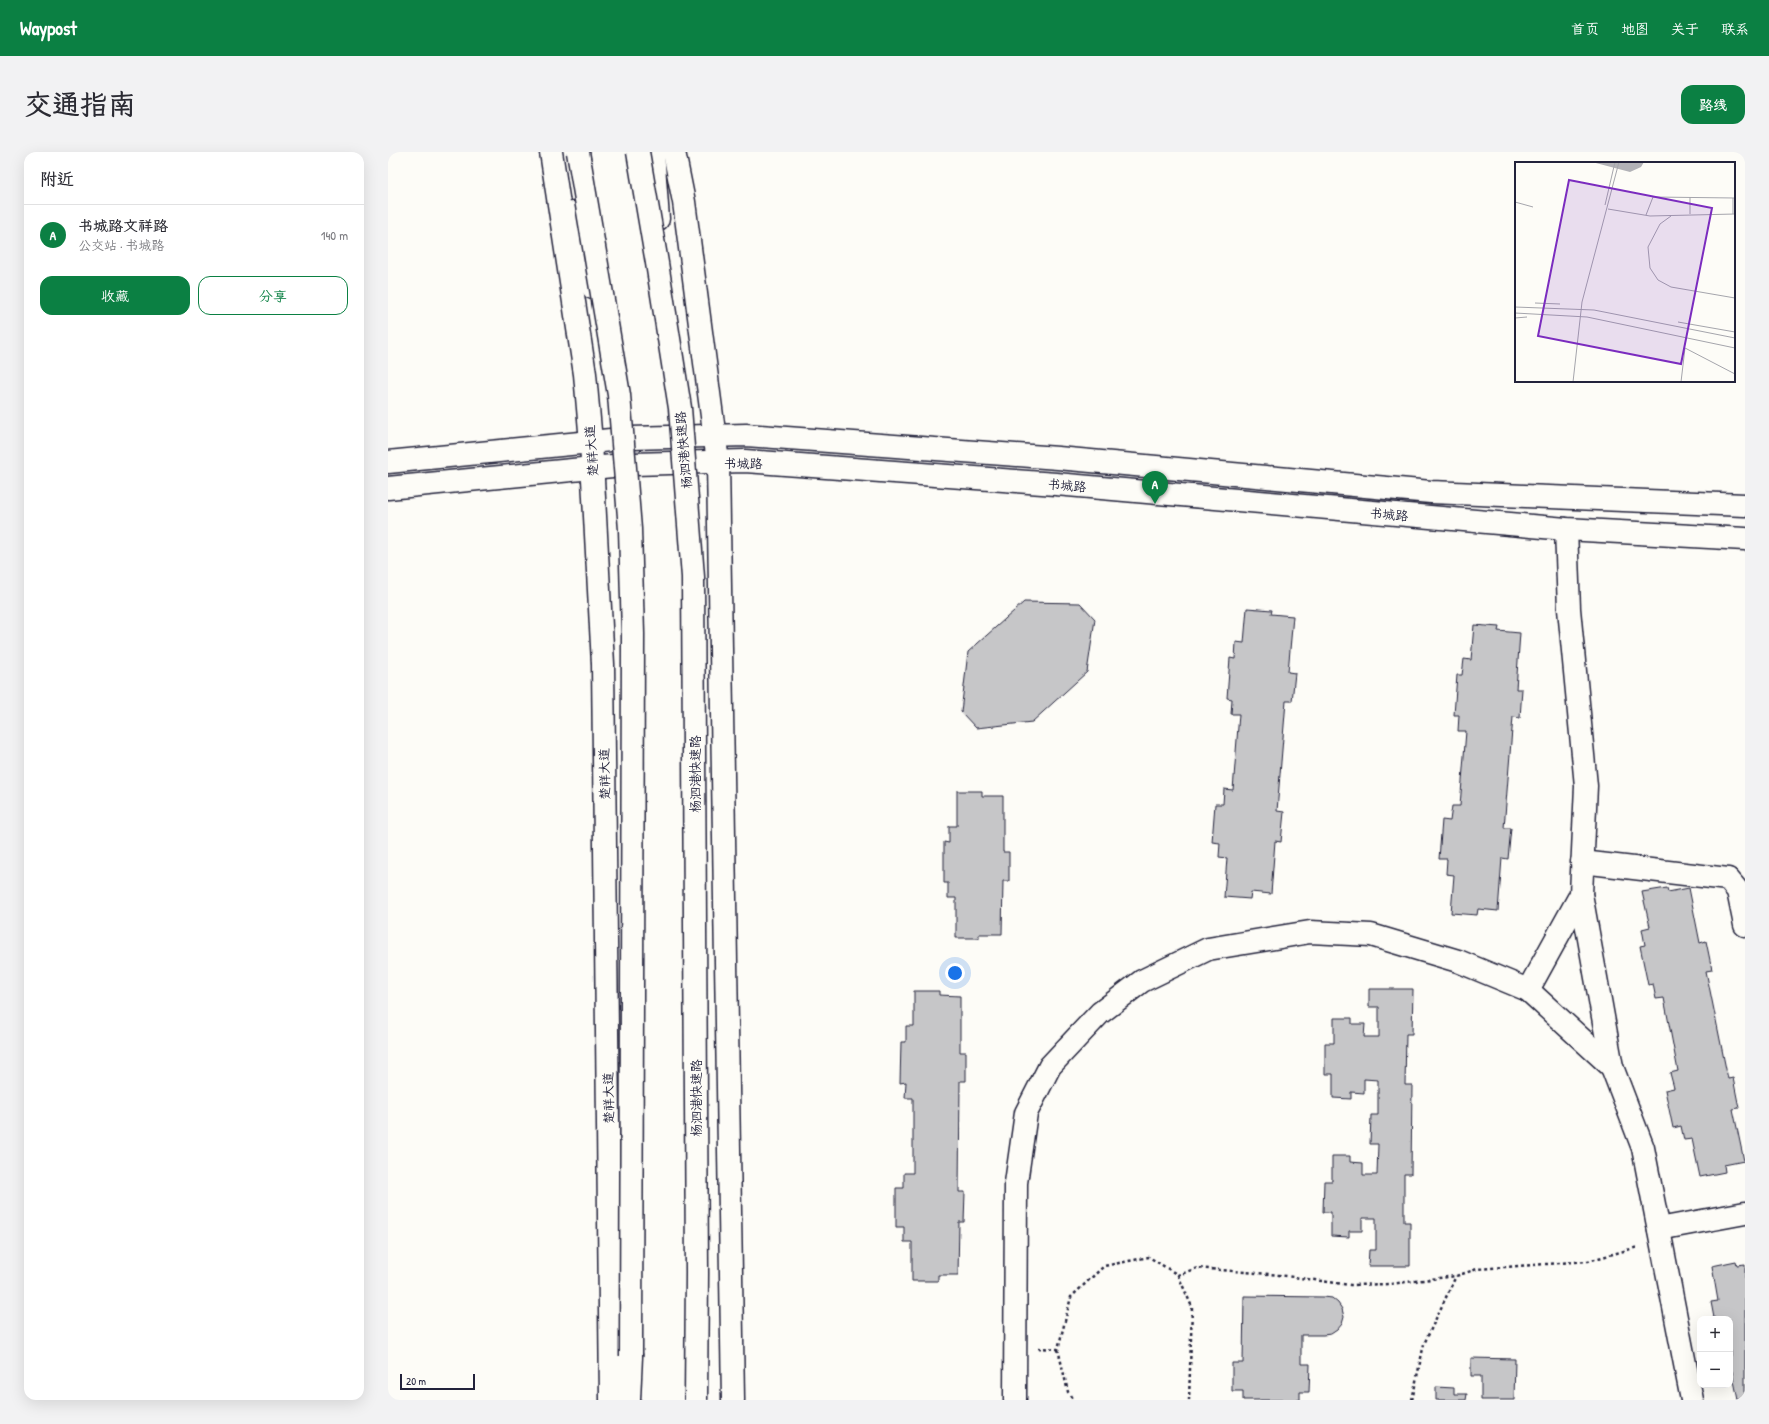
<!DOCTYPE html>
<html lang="zh">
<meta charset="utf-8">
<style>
:root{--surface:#fff;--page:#f2f2f3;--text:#2b2b33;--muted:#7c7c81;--line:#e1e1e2;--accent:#0b8043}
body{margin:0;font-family:"Patrick Hand","LXGW WenKai TC",sans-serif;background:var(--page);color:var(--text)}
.controls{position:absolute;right:12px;bottom:12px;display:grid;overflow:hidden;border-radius:8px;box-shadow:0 4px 16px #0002}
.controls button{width:36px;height:36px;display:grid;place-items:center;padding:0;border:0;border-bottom:1px solid var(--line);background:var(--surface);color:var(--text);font:20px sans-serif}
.scale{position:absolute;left:12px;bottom:10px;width:75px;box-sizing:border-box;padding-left:4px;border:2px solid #22223b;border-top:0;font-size:11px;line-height:14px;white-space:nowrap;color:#22223b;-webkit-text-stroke:3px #fdfcf7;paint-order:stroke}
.you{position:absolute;left:567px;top:821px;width:14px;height:14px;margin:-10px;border:3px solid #fff;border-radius:50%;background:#1a73e8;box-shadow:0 0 0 6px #1a73e833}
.badge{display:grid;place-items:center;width:26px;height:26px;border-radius:50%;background:var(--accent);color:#fff;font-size:13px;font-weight:700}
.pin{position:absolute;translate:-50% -33px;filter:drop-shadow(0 1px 2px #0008)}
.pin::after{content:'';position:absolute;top:21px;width:14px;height:12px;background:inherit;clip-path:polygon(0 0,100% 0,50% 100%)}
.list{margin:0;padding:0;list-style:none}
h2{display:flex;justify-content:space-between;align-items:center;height:52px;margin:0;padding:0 16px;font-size:17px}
h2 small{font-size:13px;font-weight:400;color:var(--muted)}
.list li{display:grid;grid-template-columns:26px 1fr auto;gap:12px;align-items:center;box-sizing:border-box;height:60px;padding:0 16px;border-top:1px solid var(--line)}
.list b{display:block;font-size:15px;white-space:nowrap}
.list p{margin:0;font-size:13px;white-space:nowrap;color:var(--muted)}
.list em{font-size:13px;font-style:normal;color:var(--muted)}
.actions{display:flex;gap:8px;padding:12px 16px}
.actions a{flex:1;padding:9px 0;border:1px solid var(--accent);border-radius:12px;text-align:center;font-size:14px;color:var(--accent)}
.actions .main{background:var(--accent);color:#fff}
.map{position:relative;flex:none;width:1357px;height:1248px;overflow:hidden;border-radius:12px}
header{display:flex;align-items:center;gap:24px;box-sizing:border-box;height:56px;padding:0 20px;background:var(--accent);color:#fff}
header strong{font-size:19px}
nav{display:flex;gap:22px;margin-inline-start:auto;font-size:14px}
.intro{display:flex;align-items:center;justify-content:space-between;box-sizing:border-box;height:96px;padding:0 24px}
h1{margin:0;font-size:28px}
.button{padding:10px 18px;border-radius:12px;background:var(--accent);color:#fff;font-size:14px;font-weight:700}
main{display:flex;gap:24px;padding:0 24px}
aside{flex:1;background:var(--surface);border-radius:12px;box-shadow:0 4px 16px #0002}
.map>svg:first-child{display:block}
.building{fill:#c6c6c8;stroke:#22223b}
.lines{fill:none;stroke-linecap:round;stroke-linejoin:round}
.minor-casing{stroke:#22223b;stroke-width:25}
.secondary-casing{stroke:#22223b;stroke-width:25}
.trunk-casing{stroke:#22223b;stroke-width:25}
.path{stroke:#22223b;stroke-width:2.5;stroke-dasharray:3 3;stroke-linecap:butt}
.minor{stroke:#fdfcf7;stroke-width:22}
.secondary{stroke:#fdfcf7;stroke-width:22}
.trunk{stroke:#fdfcf7;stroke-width:22}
.trunk-bridge-casing{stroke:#22223b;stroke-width:25;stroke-linecap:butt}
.trunk-bridge{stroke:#fdfcf7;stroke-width:22}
.labels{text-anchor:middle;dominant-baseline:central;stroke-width:3;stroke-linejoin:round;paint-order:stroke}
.street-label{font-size:13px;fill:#22223b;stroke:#fdfcf7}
.inset-road{fill:none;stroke:#a5a5ac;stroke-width:1}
.view{fill:#7b2cbf;fill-opacity:0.15;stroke:#7b2cbf;stroke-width:2}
.inset-edge{fill:none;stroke:#22223b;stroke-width:2}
</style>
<header>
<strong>Waypost</strong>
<nav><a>首页</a><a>地图</a><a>关于</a><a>联系</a></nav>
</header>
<div class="intro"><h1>交通指南</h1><a class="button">路线</a></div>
<main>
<aside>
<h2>附近<small></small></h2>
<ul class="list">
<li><span class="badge">A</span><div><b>书城路文祥路</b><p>公交站 · 书城路</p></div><em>140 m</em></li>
</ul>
<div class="actions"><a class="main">收藏</a><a>分享</a></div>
</aside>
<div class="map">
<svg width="1357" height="1248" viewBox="0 0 1357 1248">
<rect width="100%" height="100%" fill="#fdfcf7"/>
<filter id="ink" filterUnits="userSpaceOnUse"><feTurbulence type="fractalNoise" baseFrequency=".025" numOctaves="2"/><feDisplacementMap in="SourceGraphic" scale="8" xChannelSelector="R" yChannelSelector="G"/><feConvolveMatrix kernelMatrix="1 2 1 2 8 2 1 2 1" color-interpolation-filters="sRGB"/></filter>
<g filter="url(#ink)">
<!-- building -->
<g class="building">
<polygon points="636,450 692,451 707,467 699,520 644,570 588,576 573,560 580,500"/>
<polygon points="859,456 884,458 883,462 905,464 900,520 907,521 904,549 898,549 889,659 896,660 893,690 887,689 883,742 863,740 862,747 836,745 839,706 831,705 832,691 824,690 827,652 835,652 836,637 845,638 851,562 843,562 844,547 839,546 842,506 847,507 848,490 856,491"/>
<polygon points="1086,473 1111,475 1110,479 1132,481 1128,537 1134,537 1132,566 1125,565 1116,676 1123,676 1120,707 1114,706 1110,759 1090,757 1089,763 1063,761 1066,723 1058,722 1059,707 1051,707 1054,668 1062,669 1064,654 1072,654 1078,579 1070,579 1071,563 1066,563 1069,523 1074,523 1076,507 1083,508"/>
<polygon points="569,639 594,639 594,644 615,644 615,700 621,700 621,729 615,729 614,782 591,782 591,786 568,786 568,746 560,746 560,731 556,731 556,690 561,691 561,674 569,674"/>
<polygon points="1279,736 1280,740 1301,736 1312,791 1318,789 1324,818 1318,819 1340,927 1345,926 1351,956 1345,957 1356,1009 1336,1013 1337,1020 1312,1025 1304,987 1296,988 1293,974 1285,976 1277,938 1286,936 1282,921 1290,919 1276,846 1268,847 1265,832 1260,833 1252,794 1257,793 1254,777 1262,775 1254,740"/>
<polygon points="981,837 1025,837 1024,882 1018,882 1017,933 1024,933 1023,1022 1016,1022 1016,1070 1022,1070 1022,1114 980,1114 981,1098 988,1098 988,1066 974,1066 974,1079 961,1079 961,1085 943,1084 943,1060 935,1060 936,1029 944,1029 944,1004 962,1004 962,1010 975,1011 975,1023 989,1023 990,992 982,992 983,963 990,963 990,928 976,927 976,941 963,940 963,947 945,946 945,922 937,922 937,891 946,891 946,866 964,866 964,872 977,872 976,885 991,885 991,855 981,855"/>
<polygon points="526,839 551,839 551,843 572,844 572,900 578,900 578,929 572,929 571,1040 577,1040 576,1070 571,1070 570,1123 550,1123 550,1129 524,1129 524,1090 516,1090 516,1075 508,1075 508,1036 516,1036 516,1021 525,1021 525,946 517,946 518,930 512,931 513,890 518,890 518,874 526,874"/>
<polygon points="1348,1109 1349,1113 1357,1112 1357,1248 1350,1248 1344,1219 1342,1219 1342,1167 1322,1167 1326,1166 1323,1150 1330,1149 1324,1114"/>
<polygon points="856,1144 936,1145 944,1146 950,1151 954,1157 956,1165 954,1172 949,1178 943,1182 935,1183 913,1183 913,1212 922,1212 921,1240 912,1240 912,1248 855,1248 855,1239 844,1239 844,1211 855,1211"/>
<polygon points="1083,1206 1127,1207 1126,1248 1093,1248 1093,1224 1083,1224"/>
<polygon points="1048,1235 1066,1236 1066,1242 1079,1242 1078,1248 1048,1248"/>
</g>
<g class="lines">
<defs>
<g id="minor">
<polyline points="1178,377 1181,457 1198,634 1193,742 1224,915 1255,996 1304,1248"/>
<polyline points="1194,710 1340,727 1350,739 1357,773"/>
<polyline points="1140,838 1193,742"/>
<polyline points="1271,1077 1357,1061"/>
<polyline points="627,1248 628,1031 638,961 662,914 712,861 754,829 820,797 922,780 983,783 1070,809 1140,838 1224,915"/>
</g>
<g id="secondary">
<polyline points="0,310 243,286 358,283 670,306 1043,340 1357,353"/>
<polyline points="0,336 245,312 357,309 668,332 1178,377 1357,387"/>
</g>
<g id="trunk">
<polyline points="163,0 197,222 203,290 215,512 223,1248"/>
<polyline points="265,0 270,67"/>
<polyline points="286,0 296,50 330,310 345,1248"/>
<polyline points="185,61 205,136"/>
<polyline points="241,1248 243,1204"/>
</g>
</defs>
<!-- minor casing -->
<use href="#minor" class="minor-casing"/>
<!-- secondary casing -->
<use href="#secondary" class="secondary-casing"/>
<!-- trunk casing -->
<use href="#trunk" class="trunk-casing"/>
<!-- path -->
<g class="path">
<polyline points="790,1123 804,1155 801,1248"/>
<polyline points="650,1196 670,1197 683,1145 716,1114 761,1105 790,1123 809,1116 891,1123 962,1133 1002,1132 1068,1124 1089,1117 1200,1109 1250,1095"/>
<polyline points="670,1197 680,1240 685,1248"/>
<polyline points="1024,1248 1036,1192 1068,1124"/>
</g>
<!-- minor -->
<use href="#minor" class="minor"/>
<!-- secondary -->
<use href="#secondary" class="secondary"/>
<!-- trunk -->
<use href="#trunk" class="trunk"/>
<defs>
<g id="trunk-bridge">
<polyline points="190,0 231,243 242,377 245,482 243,1204"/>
<polyline points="250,0 269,111 292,256 305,425 309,1121 308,1248"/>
</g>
</defs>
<!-- trunk-bridge casing -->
<use href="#trunk-bridge" class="trunk-bridge-casing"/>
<!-- trunk-bridge -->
<use href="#trunk-bridge" class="trunk-bridge"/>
</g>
</g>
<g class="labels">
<!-- street labels -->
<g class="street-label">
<text transform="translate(295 298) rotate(-95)">杨泗港快速路</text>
<text transform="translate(203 299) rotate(-94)">楚祥大道</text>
<text transform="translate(355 311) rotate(1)">书城路</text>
<text transform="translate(679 333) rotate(5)">书城路</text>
<text transform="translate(1001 362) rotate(5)">书城路</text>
<text transform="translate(216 622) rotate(-91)">楚祥大道</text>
<text transform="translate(307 622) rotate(-90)">杨泗港快速路</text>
<text transform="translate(220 946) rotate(-91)">楚祥大道</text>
<text transform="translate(308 946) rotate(-90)">杨泗港快速路</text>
</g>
</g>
<!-- overview -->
<g transform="translate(1127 10)">
<rect width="220" height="220" fill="#fdfcf7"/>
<path d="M77,0H129L126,5L115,10Z" fill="#b2b2b7"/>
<path class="inset-road" d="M218,36V52M0,40L18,45M90,43L100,0M93,47L135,54L220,52M175,52V35M131,53L138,35L220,36M156,54L145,62L133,85L135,106L143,118L156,125L220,136M20,141L45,142M0,145L79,148L220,176M0,151L72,155L220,186M0,156L12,155M163,160L220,170M58,220L67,140L104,0M166,220L170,186L220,212"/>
<path class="view" d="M54,18L197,46L166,202L23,174Z"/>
<rect width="220" height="220" class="inset-edge"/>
</g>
</svg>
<div class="controls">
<button>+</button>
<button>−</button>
</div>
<div class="scale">20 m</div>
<div class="you"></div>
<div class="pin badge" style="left:767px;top:352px">A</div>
</div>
</main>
